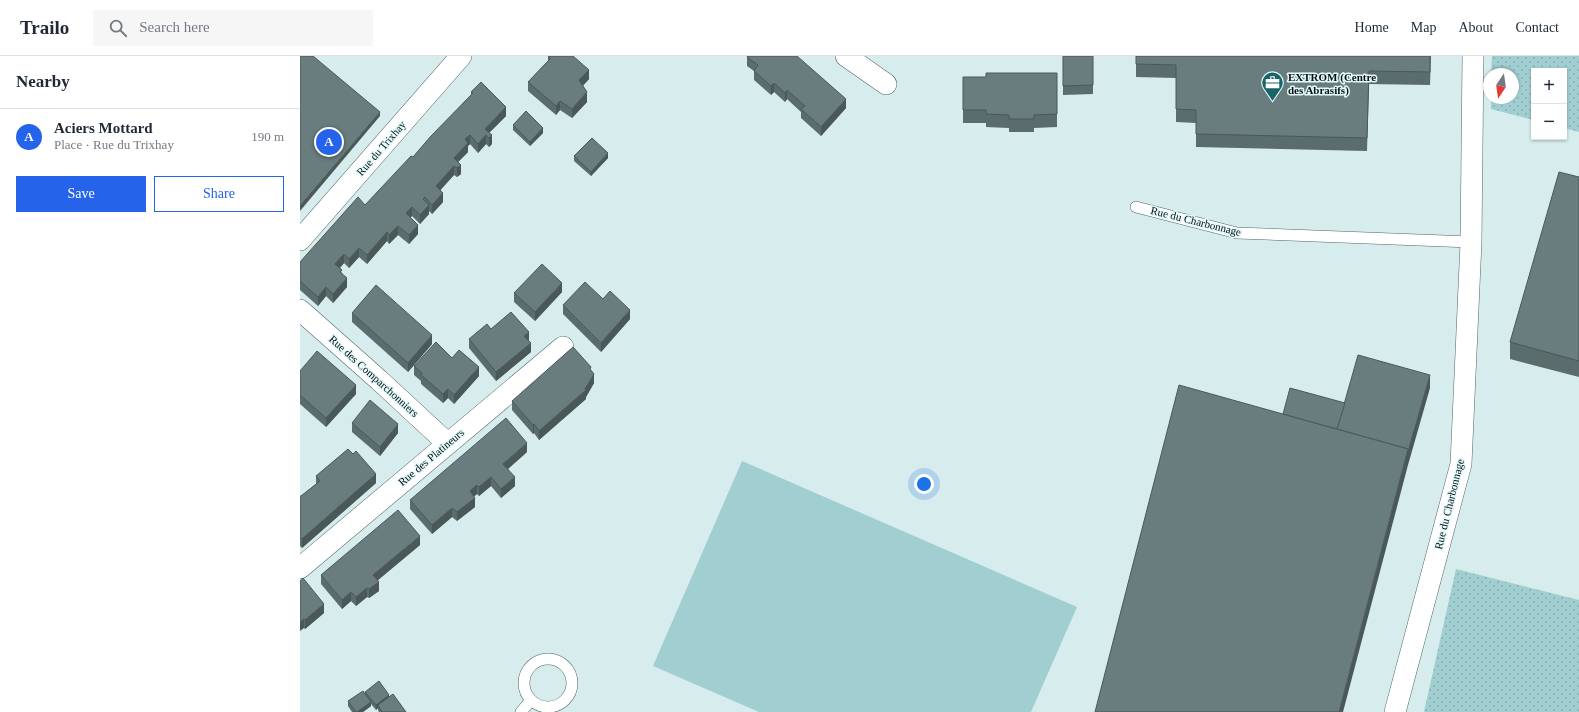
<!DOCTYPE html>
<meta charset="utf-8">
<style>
:root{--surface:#fff;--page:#f6f6f7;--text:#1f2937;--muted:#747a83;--line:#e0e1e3;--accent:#2563eb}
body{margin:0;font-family:"Times New Roman",serif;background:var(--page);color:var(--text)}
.controls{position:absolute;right:12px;top:12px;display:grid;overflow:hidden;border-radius:0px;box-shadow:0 1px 3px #0004}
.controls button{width:36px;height:36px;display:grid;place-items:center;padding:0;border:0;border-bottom:1px solid var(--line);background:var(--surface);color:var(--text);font:20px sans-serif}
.compass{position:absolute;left:1183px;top:12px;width:36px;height:36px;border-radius:50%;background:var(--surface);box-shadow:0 1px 3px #0004;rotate:193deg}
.you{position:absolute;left:624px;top:428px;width:14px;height:14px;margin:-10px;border:3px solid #fff;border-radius:50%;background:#1a73e8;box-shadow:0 0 0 6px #1a73e833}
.badge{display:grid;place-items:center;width:26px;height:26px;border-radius:50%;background:var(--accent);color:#fff;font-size:13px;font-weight:700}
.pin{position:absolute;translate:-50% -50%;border:2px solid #fff;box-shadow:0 1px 4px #0006}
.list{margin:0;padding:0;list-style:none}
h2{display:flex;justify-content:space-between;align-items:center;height:52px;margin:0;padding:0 16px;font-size:17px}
h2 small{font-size:13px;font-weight:400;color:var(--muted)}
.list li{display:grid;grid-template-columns:26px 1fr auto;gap:12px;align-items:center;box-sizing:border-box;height:56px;padding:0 16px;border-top:1px solid var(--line)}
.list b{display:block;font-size:15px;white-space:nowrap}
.list p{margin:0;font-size:13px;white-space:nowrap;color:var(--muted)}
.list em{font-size:13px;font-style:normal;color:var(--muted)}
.actions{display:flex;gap:8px;padding:12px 16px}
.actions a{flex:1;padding:9px 0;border:1px solid var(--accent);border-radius:0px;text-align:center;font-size:14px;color:var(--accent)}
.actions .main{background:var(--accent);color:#fff}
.icon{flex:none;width:22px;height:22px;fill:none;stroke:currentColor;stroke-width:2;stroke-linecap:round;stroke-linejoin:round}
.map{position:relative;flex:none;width:1279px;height:656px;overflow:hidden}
header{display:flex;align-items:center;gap:24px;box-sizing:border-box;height:56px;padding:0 20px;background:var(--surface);border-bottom:1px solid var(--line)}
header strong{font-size:19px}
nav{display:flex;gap:22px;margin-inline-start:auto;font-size:14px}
.search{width:280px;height:36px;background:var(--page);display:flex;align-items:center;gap:10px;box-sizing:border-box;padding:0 14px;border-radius:0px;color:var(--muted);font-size:15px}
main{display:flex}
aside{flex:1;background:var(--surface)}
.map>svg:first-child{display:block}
.grass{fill:url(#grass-dots)}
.garden{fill:#a0ced1}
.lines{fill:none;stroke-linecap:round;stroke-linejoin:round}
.service-casing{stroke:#526566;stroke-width:12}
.minor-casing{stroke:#526566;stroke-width:22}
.service{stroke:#fff;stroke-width:11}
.minor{stroke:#fff;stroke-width:21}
.wall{fill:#5a6c6c}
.shaded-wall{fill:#4a5858}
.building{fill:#697d7e;stroke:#4a5858}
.labels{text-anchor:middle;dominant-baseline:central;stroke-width:3;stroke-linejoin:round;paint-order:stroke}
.poi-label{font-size:11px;font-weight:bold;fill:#091011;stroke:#e3f9fa;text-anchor:start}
.street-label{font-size:11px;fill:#091011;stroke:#e3f9fa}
</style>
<header>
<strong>Trailo</strong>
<div class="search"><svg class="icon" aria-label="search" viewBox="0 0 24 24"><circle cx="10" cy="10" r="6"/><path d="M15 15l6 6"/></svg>Search here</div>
<nav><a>Home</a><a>Map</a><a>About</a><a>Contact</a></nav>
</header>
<main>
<aside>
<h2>Nearby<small></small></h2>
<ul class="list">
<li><span class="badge">A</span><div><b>Aciers Mottard</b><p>Place · Rue du Trixhay</p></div><em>190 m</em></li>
</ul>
<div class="actions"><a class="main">Save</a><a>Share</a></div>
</aside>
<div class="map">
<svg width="1279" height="656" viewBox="0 0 1279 656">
<defs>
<pattern id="grass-dots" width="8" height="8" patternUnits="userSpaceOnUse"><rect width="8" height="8" fill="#a0ced1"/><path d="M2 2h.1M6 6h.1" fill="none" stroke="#88b0b2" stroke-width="1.8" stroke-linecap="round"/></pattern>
</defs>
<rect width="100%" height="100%" fill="#d6eced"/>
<!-- grass -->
<g class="grass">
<polygon points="1192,0 1279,0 1279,76 1264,72 1264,15 1234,15 1234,64 1191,53 1191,42 1213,42 1213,18 1191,18"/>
<polygon points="1156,513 1279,544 1279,656 1124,656"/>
</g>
<!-- garden -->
<polygon class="garden" points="442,405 777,551 731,656 459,656 353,610"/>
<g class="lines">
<defs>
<g id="service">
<polyline points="836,151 937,177 1171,186"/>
<circle cx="248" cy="627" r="24"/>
<polyline points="221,656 231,644"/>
</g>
<g id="minor">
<polyline points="546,0 586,28"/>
<polyline points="0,184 161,0"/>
<polyline points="0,254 79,324 147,387"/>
<polyline points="0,512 263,291"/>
<polyline points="1095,656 1161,408 1171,186 1173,0"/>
</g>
</defs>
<!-- service casing -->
<use href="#service" class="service-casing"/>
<!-- minor casing -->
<use href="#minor" class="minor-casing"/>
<!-- service -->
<use href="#service" class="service"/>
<!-- minor -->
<use href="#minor" class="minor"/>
</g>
<!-- wall -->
<g class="wall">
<polygon points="248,0 273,0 289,23 283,30 287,46 272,62 260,54 256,59 228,35 228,26 248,5"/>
<polygon points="763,0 793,0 793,38 763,39"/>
<polygon points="836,0 1131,0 1130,29 1069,28 1067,95 896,91 896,67 876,66 876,22 836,21"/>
<polygon points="447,1 546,52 521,80 501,62 501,56 487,43 485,46 474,36 471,39 454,24 454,15 447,10"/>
<polygon points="686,17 757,17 757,71 734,72 734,76 709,76 709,72 686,71 686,67 663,67 663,21 686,21"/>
<polygon points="171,36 206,60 189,77 192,88 189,91 186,88 178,97 170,88 168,90 168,96 158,106 161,118 157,121 154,119 140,134 143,146 132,158 129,155 129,158 120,168 112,160 110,162 118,178 109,188 98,179 89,188 87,185 67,208 59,201 49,212 44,207 40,212 47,231 33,247 26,240 18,250 0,234 0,206 65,149 113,101 171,39"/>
<polygon points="213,69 243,77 230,90 213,74"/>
<polygon points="274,100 308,102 291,120 274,105"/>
<polygon points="1279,121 1279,321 1210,303 1210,286"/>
<polygon points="262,236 235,265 214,246 214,237"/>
<polygon points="303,243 330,263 301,296 263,258 263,249"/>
<polygon points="52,257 132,288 108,316 52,266"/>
<polygon points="191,273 229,285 231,296 196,325 169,292 169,283"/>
<polygon points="152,302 179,320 154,348 148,342 143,347 121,328 121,325 114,319 114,310"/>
<polygon points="291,314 294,327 286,341 286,343 239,384 234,377 233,378 212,354 212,345"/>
<polygon points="0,315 56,338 26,371 0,348"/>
<polygon points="52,367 98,377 80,400 52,376"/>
<polygon points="227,396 208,413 215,430 201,442 191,430 179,440 177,438 174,440 175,451 157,465 152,461 132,478 110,453 110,444"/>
<polygon points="16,420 76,427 2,492 0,490 0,440 1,440 16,428"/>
<polygon points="120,489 77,525 79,535 69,542 67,541 56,550 51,545 42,553 21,528 21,519"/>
<polygon points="0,525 24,557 5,573 4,572"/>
<polygon points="65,636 89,641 106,656 79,656 78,654 78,652 76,654 71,648 71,650 63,656 52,656 48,650 48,645 65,638"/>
</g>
<!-- shaded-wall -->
<g class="shaded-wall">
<polygon points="289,14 289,23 279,33 279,24"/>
<polygon points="474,27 474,36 471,39 471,30"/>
<polygon points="487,34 487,43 485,46 485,37"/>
<polygon points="287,36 287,46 272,62 272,53"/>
<polygon points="546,43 546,52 521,80 521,71"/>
<polygon points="260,45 260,54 256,59 256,50"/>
<polygon points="206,51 206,60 186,80 186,88 178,97 178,88 185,73"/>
<polygon points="80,56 80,60 0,155 0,150"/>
<polygon points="243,72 243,77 230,90 230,86"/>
<polygon points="170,79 170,88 168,90 168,96 154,110 154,119 136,139 136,130 165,83"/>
<polygon points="192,79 192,88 189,91 189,82"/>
<polygon points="308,97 308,102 291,120 291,116"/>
<polygon points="161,109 161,118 157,121 157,112"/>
<polygon points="143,137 143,146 132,158 132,149"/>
<polygon points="129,149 129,158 120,168 120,159"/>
<polygon points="112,151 112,160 106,166 106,157"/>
<polygon points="118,169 118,178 109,188 109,179"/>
<polygon points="98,170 98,179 89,188 89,179"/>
<polygon points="87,176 87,185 67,208 67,199"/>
<polygon points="59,192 59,201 49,212 49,203"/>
<polygon points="44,198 44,207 35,217 35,208"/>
<polygon points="47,222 47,231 33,247 33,238"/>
<polygon points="262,227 262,236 235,265 235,256"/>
<polygon points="26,231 26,240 18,250 18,241"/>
<polygon points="330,254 330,263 301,296 301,287"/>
<polygon points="229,276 229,285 224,280"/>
<polygon points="132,279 132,288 108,316 108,307"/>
<polygon points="231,287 231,296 196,325 196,316"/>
<polygon points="179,311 179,320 154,348 154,339"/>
<polygon points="294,318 294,327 286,341 286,343 239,384 239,375 285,333"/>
<polygon points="1130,319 1130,332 1108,409 1043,656 1039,656 1108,393"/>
<polygon points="56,329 56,338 26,371 26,362"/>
<polygon points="148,333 148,342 143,347 143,338"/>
<polygon points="98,368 98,377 80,400 80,391"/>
<polygon points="234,368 234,377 233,378 233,369"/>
<polygon points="227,387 227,396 203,417 203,408"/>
<polygon points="76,418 76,427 2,492 2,483"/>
<polygon points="191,421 191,430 179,440 179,431"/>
<polygon points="215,421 215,430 201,442 201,433"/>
<polygon points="177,429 177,438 170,444 170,435"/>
<polygon points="175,442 175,451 157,465 157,456"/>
<polygon points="152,452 152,461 132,478 132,469"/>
<polygon points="120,480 120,489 73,528 73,519"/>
<polygon points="79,526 79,535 69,542 69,533"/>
<polygon points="67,532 67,541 56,550 56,541"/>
<polygon points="51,536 51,545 42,553 42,544"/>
<polygon points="24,548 24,557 5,573 5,564"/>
<polygon points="4,563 4,572 0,575 0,566"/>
<polygon points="89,639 89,643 78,649 78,652 76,654 76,649"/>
<polygon points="71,646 71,650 63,656 57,656"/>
</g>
<!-- building -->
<g class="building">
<polygon points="0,0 13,0 80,56 0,150"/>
<polygon points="249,0 273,0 289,14 279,24 287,36 272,53 260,45 256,50 228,26 250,3"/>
<polygon points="448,0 497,0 546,43 521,71 501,53 505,50 487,34 485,37 474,27 471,30 454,15 458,9 447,1"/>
<polygon points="763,0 793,0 793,29 763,30"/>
<polygon points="836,0 1130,0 1130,16 1069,15 1067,82 896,78 896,54 876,53 876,9 836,8"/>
<polygon points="686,17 757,17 757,58 734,59 734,63 709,63 709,59 686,58 686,54 663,54 663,21 686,21"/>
<polygon points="181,26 206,51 185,73 192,79 189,82 186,79 178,88 170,79 165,83 168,87 154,102 161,109 157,112 154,110 136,130 143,137 132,149 125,141 123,143 129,149 120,159 112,151 106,157 118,169 109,179 98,170 89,179 87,176 67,199 59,192 49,203 44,198 35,208 42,214 40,216 47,222 33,238 26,231 18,241 0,225 0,206 58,141 65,149 111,100 113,101 131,80 173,37 171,36"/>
<polygon points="226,55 243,72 230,86 213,69"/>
<polygon points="292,82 308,97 291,116 274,100"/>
<polygon points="1259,116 1279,121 1279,305 1210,286"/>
<polygon points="242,208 262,227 235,256 214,237"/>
<polygon points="285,226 303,243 310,235 330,254 301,287 263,249"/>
<polygon points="76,229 132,279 108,307 52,257"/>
<polygon points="211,256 229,276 224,280 231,287 196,316 169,283 187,268 191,273"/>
<polygon points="136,286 152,302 159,294 179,311 154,339 148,333 143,338 121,319 122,317 114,310"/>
<polygon points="273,291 291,311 290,313 294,318 285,333 286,334 239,375 234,368 233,369 212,345"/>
<polygon points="17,295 56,329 26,362 0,339 0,315"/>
<polygon points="1058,299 1130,319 1108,396 1108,393 1037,373"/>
<polygon points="879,329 1108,393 1039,656 795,656"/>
<polygon points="990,332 1045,347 1037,373 983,358"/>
<polygon points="70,344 98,368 80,391 52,367"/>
<polygon points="206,362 227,387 203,408 215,421 201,433 191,421 179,431 177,429 170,435 175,442 157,456 152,452 132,469 110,444"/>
<polygon points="48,393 53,398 56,395 76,418 2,483 0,481 0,440 1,440 20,425 16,420"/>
<polygon points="98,454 120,480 73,519 79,526 69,533 67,532 56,541 51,536 42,544 21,519"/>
<polygon points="3,522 24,548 5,564 4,563 0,566 0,525"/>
<polygon points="79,625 89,639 76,649 65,636"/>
<polygon points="63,635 71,646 57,656 56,656 48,645"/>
<polygon points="93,638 106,656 82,656 78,649"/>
</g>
<!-- icons -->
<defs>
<symbol id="office-pin" viewBox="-11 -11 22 30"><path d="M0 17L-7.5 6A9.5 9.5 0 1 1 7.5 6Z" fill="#176569" stroke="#e3f9fa"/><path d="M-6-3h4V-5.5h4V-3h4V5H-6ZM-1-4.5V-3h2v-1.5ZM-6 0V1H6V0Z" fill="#fff"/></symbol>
</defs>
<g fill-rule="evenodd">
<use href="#office-pin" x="960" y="14" width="25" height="34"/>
</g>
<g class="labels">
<!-- poi labels -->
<g class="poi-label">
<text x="988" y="21">EXTROM (Centre<tspan x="988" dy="13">des Abrasifs)</tspan></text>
</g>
<!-- street labels -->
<g class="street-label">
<text transform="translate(81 92) rotate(-49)">Rue du Trixhay</text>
<text transform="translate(896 165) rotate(14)">Rue du Charbonnage</text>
<text transform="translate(74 320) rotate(42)">Rue des Comparchonniers</text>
<text transform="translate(131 401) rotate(-40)">Rue des Platineurs</text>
<text transform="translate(1149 448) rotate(-76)">Rue du Charbonnage</text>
</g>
</g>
</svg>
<div class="controls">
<button>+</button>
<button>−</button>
</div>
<svg class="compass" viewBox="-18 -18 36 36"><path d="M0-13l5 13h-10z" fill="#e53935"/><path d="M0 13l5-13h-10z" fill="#747a83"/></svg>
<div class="you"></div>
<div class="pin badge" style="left:29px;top:86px">A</div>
</div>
</main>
